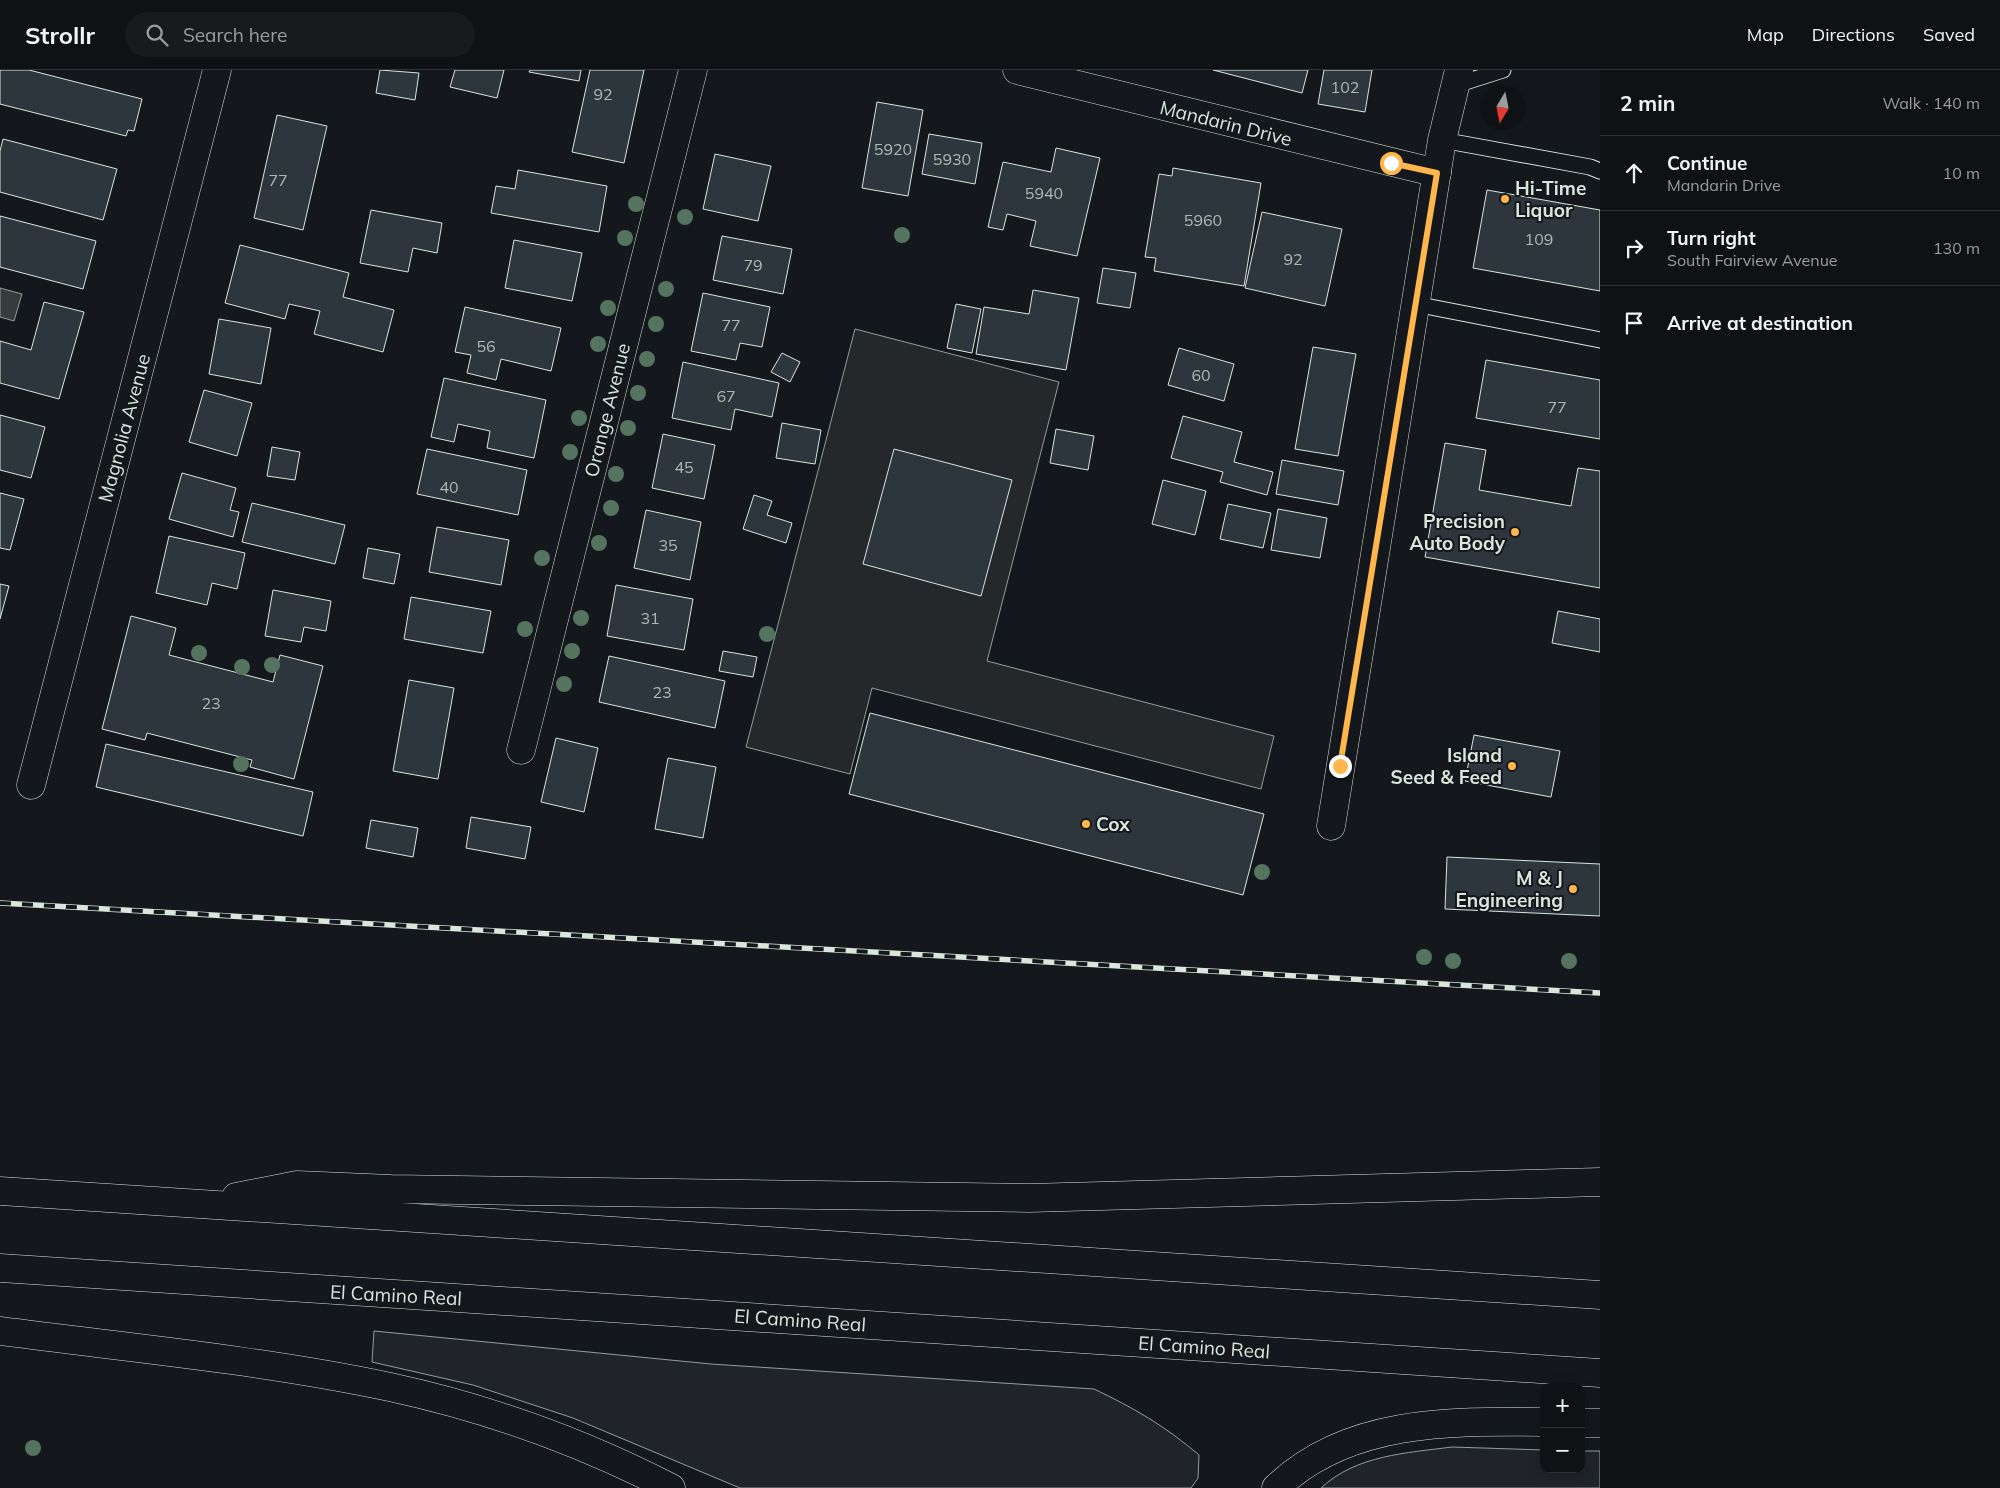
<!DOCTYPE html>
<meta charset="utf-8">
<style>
:root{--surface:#0f1215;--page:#181b1e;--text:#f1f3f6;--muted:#9b9ea0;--line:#2f3234}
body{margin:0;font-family:Mulish,sans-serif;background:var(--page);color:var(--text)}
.controls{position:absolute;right:15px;bottom:15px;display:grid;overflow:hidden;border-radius:10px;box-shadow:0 2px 12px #0003}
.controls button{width:45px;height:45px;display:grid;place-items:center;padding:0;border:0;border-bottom:1px solid var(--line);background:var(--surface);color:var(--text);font:25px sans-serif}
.compass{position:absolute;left:1480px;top:15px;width:45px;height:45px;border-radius:50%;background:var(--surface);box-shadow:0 2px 12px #0003;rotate:190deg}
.stop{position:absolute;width:15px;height:15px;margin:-11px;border:4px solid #ffb74d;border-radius:50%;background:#fff}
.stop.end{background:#ffb74d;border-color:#fff;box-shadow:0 1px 5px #0008}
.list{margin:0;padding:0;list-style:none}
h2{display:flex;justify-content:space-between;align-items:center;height:65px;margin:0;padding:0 20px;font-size:21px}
h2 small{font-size:16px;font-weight:400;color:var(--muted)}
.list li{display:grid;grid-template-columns:32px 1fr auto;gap:15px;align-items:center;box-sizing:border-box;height:75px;padding:0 20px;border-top:1px solid var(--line)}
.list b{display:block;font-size:19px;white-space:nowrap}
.list p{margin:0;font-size:16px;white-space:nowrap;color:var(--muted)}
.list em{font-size:16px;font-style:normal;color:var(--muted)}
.icon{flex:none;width:28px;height:28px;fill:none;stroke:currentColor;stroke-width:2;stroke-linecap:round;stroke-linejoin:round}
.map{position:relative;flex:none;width:1600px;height:1418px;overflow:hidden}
header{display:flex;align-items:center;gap:30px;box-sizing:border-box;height:70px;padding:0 25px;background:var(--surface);border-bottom:1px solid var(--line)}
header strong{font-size:24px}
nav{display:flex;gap:28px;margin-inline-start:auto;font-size:18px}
.search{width:350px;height:45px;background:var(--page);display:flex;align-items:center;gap:12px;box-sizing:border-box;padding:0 18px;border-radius:28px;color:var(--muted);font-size:19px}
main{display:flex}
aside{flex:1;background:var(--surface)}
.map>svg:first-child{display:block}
.green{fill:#202428;stroke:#939e99}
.parking{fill:#24282b;stroke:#939e99}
.water{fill:#363b3e;stroke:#939e99}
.building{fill:#2c363c;stroke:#d8e6dc}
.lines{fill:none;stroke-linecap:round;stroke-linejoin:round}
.lane-casing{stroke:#d8e6dc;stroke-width:17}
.street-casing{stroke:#d8e6dc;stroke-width:29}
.highway-casing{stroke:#d8e6dc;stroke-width:29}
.lane{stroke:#14181c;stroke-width:15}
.street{stroke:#14181c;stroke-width:28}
.highway{stroke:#14181c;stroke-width:28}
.rail-casing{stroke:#d8e6dc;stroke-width:5.5}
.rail{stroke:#14181c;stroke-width:4;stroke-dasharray:11;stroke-linecap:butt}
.tree{fill:#55745f}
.route{stroke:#ffb74d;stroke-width:6}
.poi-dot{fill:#ffb74d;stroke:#14181c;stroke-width:2}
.labels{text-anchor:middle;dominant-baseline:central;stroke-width:4;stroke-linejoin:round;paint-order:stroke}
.number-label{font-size:16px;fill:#adbab4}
.street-label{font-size:19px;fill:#d8e6dc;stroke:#14181c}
.poi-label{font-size:19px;font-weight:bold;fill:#d8e6dc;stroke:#14181c;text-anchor:end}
</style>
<header>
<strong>Strollr</strong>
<div class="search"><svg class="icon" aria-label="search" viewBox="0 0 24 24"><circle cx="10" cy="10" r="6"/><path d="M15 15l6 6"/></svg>Search here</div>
<nav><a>Map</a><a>Directions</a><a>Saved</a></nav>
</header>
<main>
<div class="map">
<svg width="1600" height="1418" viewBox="0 0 1600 1418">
<rect width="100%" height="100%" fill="#14181c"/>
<!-- green -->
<g class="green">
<path d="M374,1261L711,1294L1094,1319C1134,1338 1165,1356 1199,1385L1198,1408L1191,1418H740L573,1348L473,1315L372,1292Z"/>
<path d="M1452,1377L1544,1380V1399H1581V1381H1600V1418H1321C1356,1385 1407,1383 1452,1377Z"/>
</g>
<!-- parking -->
<polygon class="parking" points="855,259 1059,312 987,591 1274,666 1261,719 872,618 850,704 746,677"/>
<!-- water -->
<polygon class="water" points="0,218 22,224 14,251 0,247"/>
<!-- building -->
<g class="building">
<polygon points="0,0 29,0 142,29 134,61 128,60 126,66 0,34"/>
<polygon points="380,0 419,3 415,30 376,23"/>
<polygon points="455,0 504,0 497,28 450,17"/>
<polygon points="530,0 581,0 579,11 529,2"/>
<polygon points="590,0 644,0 624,93 572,82"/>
<polygon points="1213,0 1308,0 1302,23"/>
<polygon points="1324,0 1372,0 1365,42 1318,34"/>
<polygon points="877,32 923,40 908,126 862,118"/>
<polygon points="277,45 327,56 303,160 254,148"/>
<polygon points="929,64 982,73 975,114 922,104"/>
<polygon points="3,69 117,99 103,150 0,122 0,81"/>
<polygon points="1056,78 1100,88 1077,186 1030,176 1036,151 1007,144 1003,160 988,157 1003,92 1051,102"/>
<polygon points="715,84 771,96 758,151 703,139"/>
<polygon points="1173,98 1261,113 1244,216 1154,201 1156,188 1145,187 1159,104 1172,106"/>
<polygon points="518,100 607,116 599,162 491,143 496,116 515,119"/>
<polygon points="1487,120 1600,140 1600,221 1473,198"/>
<polygon points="371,140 442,153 437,183 413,178 408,202 360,193"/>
<polygon points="1262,142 1342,159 1325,236 1245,218"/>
<polygon points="0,146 96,171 83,219 0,197"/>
<polygon points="722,166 792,179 783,224 713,210"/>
<polygon points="514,170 582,183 572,231 505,218"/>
<polygon points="240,175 349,203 343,227 394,240 383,282 314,264 320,241 289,234 285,249 225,233"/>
<polygon points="1103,198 1136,203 1130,238 1097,233"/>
<polygon points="1033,220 1079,228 1066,300 976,284 984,237 1029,244"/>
<polygon points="703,223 770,237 762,277 740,273 736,290 691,281"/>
<polygon points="44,232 84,242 59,329 0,313 0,271 31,280"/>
<polygon points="956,234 981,239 972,283 947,278"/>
<polygon points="465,237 561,258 551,301 501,289 496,310 467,303 471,285 455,282"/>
<polygon points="219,249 271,258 261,314 209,304"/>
<polygon points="1313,277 1356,284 1338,386 1295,379"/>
<polygon points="1179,278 1234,294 1224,331 1168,315"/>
<polygon points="782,283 800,292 790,312 771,302"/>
<polygon points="1486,290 1600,310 1600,369 1476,348"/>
<polygon points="683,292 779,313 772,347 735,339 731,360 672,348"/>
<polygon points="444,308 546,330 534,388 487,378 490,361 458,354 454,372 431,367"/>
<polygon points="204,320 252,333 237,386 189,372"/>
<polygon points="0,345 45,357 31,408 0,400"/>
<polygon points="1183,346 1242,362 1234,392 1273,402 1267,425 1220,412 1223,402 1171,388"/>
<polygon points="782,353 821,360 815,394 776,388"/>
<polygon points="1056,359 1094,366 1088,400 1050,393"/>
<polygon points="663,364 715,375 704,429 652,418"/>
<polygon points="1445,373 1486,380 1479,420 1571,436 1578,398 1600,401 1600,518 1425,487"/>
<polygon points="272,377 300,382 295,410 267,406"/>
<polygon points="427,379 527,400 518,445 417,424"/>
<polygon points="894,379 1012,410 981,526 863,494"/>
<polygon points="1282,390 1344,401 1338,435 1276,424"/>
<polygon points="182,403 236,418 230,440 239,442 233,467 169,449"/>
<polygon points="1163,410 1206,421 1195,465 1152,454"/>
<polygon points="0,423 24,429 10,480 0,478"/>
<polygon points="754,425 772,431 767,445 792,453 786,473 743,459"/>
<polygon points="252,433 345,455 335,494 242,472"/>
<polygon points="1228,434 1271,443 1263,478 1220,469"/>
<polygon points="1278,439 1327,448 1320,488 1271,480"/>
<polygon points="646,440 701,452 690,510 634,498"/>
<polygon points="437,457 509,470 501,515 429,502"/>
<polygon points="169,466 245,483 237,519 212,513 207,535 156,523"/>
<polygon points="368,478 400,484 394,514 363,508"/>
<polygon points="0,514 9,516 0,549"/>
<polygon points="616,515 693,529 684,580 607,566"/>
<polygon points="273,520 331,531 326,561 304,557 301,572 265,566"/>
<polygon points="411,527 491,541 483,583 404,569"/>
<polygon points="1558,541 1600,549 1600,582 1552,573"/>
<polygon points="131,546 176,558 169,585 273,612 280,585 323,596 294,709 250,697 252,690 147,663 145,670 102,659"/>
<polygon points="723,581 757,587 753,607 719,601"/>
<polygon points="609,586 725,611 715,658 599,632"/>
<polygon points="409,610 454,618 438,709 393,701"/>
<polygon points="870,643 1264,744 1243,825 849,724"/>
<polygon points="1474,665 1560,681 1551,727 1465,711"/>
<polygon points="556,668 598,678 584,742 541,732"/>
<polygon points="106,674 313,722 303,766 96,717"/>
<polygon points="668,688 716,697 703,768 655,759"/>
<polygon points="471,747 531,757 525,789 466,778"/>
<polygon points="371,750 418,758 413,787 366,778"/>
<polygon points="1447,787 1600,794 1600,846 1445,839"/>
</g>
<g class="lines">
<defs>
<g id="lane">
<polyline points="1456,15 1503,0"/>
<polyline points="1442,70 1590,97 1600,101"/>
<polyline points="1415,234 1600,270"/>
</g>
<g id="street">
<polyline points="1017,0 1437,103"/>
<polyline points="521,680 693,0"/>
<polyline points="31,715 217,0"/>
<polyline points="1331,756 1442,70 1459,0"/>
</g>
<g id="highway">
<polyline points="0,1121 1600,1225"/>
<polyline points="236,1127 297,1115 391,1119 1029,1128 1600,1112"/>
<polyline points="0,1198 1600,1303"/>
<path d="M0,1261C130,1278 262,1290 390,1317C487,1338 582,1372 671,1418"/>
<polyline points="1581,1353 1600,1353"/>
<path d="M1276,1418C1347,1349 1452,1351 1544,1352"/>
</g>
</defs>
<!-- lane casing -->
<use href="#lane" class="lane-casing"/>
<!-- street casing -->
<use href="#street" class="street-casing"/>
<!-- highway casing -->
<use href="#highway" class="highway-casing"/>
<!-- lane -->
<use href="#lane" class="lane"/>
<!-- street -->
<use href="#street" class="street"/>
<!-- highway -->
<use href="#highway" class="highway"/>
<defs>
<polyline id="rail" points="0,833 1600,923"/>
</defs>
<!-- rail casing -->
<use href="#rail" class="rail-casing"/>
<!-- rail -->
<use href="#rail" class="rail"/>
</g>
<!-- trees -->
<g class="tree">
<circle cx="636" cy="134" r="8"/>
<circle cx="685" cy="147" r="8"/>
<circle cx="902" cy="165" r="8"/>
<circle cx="625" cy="168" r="8"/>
<circle cx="666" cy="219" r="8"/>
<circle cx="608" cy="238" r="8"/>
<circle cx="656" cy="254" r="8"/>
<circle cx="598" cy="274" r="8"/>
<circle cx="647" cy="289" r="8"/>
<circle cx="638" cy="323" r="8"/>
<circle cx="579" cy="348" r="8"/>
<circle cx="628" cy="358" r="8"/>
<circle cx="570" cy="382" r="8"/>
<circle cx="616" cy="404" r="8"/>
<circle cx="611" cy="438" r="8"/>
<circle cx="599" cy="473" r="8"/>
<circle cx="542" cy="488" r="8"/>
<circle cx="581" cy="548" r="8"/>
<circle cx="525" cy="559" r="8"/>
<circle cx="767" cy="564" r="8"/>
<circle cx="572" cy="581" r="8"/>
<circle cx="199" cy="583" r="8"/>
<circle cx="272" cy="595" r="8"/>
<circle cx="242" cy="597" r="8"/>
<circle cx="564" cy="614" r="8"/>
<circle cx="241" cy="694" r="8"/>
<circle cx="1262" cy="802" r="8"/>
<circle cx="1424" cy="887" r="8"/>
<circle cx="1453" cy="891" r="8"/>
<circle cx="1569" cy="891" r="8"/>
<circle cx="33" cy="1378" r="8"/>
</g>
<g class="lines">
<!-- route -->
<polyline class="route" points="1340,696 1437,103 1391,93"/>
</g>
<!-- markers -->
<g class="poi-dot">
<circle cx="1505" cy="129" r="5"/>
<circle cx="1515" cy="462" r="5"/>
<circle cx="1512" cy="696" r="5"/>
<circle cx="1086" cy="754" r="5"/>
<circle cx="1573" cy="819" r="5"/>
</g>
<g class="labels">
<!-- number labels -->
<g class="number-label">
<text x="1345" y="17">102</text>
<text x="603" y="24">92</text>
<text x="893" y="79">5920</text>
<text x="952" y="89">5930</text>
<text x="278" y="110">77</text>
<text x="1044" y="123">5940</text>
<text x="1203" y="150">5960</text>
<text x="1539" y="169">109</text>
<text x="1293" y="189">92</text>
<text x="753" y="195">79</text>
<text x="731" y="255">77</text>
<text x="486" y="276">56</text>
<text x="1201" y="305">60</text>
<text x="726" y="326">67</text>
<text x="1557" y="337">77</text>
<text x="684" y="397">45</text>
<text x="449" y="417">40</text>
<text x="668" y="475">35</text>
<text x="650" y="548">31</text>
<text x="662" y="622">23</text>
<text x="211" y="633">23</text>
</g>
<!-- street labels -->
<g class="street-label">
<text transform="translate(1226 53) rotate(14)">Mandarin Drive</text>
<text transform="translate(607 340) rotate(-76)">Orange Avenue</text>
<text transform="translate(124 358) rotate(-75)">Magnolia Avenue</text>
<text transform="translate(396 1225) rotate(3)">El Camino Real</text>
<text transform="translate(800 1250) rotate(4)">El Camino Real</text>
<text transform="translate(1204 1277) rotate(4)">El Camino Real</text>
</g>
<!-- poi labels -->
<g class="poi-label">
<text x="1515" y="118" text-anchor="start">Hi-Time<tspan x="1515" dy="22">Liquor</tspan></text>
<text x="1505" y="451">Precision<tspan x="1505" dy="22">Auto Body</tspan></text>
<text x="1502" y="685">Island<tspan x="1502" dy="22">Seed &amp; Feed</tspan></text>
<text x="1096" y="754" text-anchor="start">Cox</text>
<text x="1563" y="808">M &amp; J<tspan x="1563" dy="22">Engineering</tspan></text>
</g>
</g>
</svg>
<div class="controls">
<button>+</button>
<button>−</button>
</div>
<svg class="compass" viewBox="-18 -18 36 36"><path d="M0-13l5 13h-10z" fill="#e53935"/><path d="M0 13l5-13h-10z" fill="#9b9ea0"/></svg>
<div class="stop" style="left:1391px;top:93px"></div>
<div class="stop end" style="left:1340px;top:696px"></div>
</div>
<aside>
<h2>2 min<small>Walk · 140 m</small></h2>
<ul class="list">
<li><svg class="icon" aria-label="ahead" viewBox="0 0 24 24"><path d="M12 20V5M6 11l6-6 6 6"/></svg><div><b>Continue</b><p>Mandarin Drive</p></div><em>10 m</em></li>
<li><svg class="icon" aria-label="right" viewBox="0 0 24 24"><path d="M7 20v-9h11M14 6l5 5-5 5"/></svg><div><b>Turn right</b><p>South Fairview Avenue</p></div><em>130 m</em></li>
<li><svg class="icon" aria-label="arrive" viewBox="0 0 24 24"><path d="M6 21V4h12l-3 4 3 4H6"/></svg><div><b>Arrive at destination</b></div></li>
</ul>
</aside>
</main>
